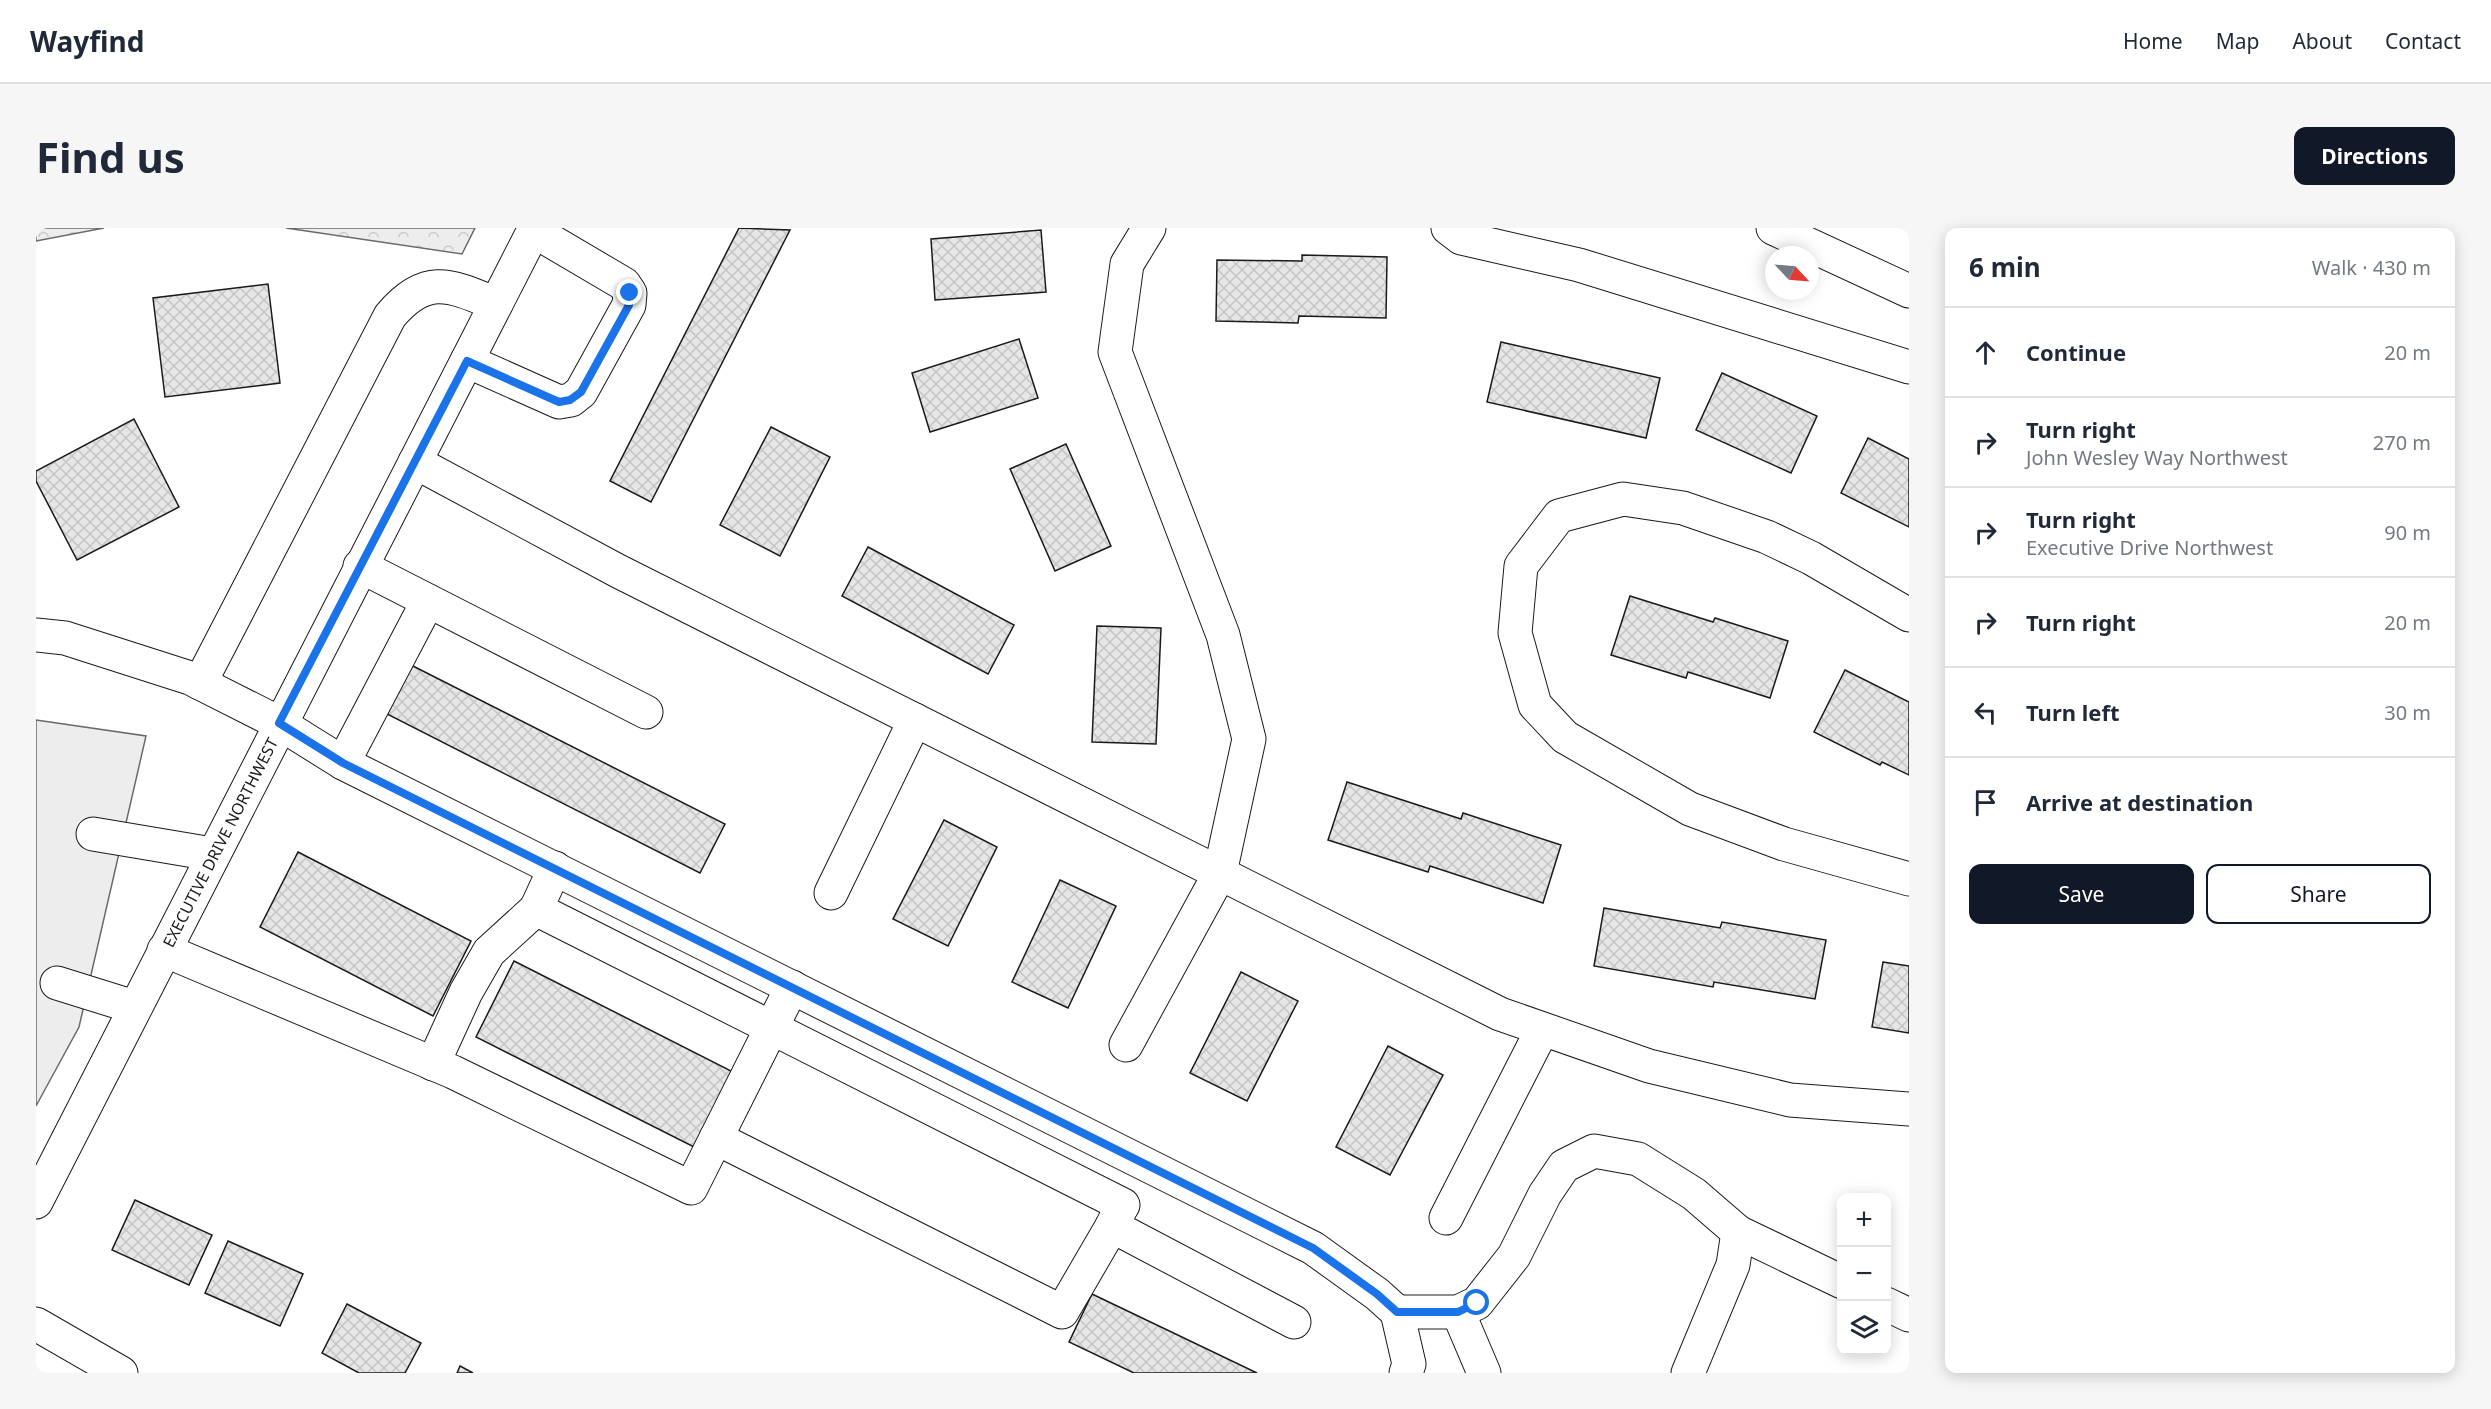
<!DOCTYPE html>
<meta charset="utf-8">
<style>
:root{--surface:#fff;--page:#f6f6f7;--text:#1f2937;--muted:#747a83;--line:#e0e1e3;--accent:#111827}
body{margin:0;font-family:"Noto Sans",sans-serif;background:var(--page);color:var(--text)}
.controls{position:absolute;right:18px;bottom:18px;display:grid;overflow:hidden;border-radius:12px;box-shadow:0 3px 15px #0003}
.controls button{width:54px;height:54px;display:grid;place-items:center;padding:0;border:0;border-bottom:2px solid var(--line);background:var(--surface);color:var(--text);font:30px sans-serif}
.compass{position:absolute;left:1729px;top:18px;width:54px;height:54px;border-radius:50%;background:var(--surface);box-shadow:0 3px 15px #0003;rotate:116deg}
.stop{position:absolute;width:18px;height:18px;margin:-14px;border:4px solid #1a73e8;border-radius:50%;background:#fff}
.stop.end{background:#1a73e8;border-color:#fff;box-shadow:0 2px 6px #0008}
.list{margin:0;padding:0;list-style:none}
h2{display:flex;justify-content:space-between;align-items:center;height:78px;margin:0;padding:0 24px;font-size:26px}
h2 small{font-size:20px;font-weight:400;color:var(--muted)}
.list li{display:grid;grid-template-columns:39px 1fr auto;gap:18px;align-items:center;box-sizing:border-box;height:90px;padding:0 24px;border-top:2px solid var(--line)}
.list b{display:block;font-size:22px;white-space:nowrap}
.list p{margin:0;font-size:20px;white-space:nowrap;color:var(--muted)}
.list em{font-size:20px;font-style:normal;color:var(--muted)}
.actions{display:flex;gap:12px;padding:18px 24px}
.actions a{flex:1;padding:14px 0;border:2px solid var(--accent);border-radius:12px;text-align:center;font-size:21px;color:var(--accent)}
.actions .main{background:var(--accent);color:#fff}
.icon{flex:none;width:33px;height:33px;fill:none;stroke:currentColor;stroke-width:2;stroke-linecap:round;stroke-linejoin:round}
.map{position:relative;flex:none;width:1873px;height:1145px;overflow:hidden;border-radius:12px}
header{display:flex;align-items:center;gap:36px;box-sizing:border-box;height:84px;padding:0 30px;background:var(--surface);border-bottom:2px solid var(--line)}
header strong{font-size:28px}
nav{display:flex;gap:33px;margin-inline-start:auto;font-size:21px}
.intro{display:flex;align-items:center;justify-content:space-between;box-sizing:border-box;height:144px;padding:0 36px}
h1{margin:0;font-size:42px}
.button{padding:15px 27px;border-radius:12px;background:var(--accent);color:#fff;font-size:21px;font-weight:700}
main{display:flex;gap:36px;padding:0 36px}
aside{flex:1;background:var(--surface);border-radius:12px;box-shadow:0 3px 15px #0003}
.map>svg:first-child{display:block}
.forest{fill:url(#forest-crowns);stroke:#6a6a6a;stroke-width:1.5}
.built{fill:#ededed;stroke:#6a6a6a;stroke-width:1.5}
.building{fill:url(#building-cross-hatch);stroke:#1a1a1a;stroke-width:1.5}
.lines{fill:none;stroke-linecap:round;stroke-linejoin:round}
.minor-casing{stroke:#1a1a1a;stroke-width:35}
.minor{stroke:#fff;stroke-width:33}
.route{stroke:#1a73e8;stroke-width:8}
.labels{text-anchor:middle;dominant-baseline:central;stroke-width:4.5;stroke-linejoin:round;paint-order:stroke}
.street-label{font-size:16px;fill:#1a1a1a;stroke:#fff}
</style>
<header>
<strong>Wayfind</strong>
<nav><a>Home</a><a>Map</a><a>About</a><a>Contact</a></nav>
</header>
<div class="intro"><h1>Find us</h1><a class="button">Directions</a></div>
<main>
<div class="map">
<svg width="1873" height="1145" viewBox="0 0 1873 1145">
<defs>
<pattern id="forest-crowns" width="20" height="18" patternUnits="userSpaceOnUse" patternTransform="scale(1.5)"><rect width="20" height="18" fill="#ededed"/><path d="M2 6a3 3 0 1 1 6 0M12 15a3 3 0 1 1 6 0" fill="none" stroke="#cbcbcb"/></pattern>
<pattern id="building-cross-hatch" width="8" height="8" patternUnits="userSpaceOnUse" patternTransform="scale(1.5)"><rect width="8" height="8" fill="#e6e6e6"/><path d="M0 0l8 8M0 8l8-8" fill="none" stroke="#c5c5c5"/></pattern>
</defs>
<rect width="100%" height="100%" fill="#fff"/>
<!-- forest -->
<g class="forest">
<polygon points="0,0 68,0 0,13"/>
<polygon points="250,0 439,0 426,26"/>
</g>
<!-- built -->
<polygon class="built" points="0,492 110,508 43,799 0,878"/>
<!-- building -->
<g class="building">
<polygon points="703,0 754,2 615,274 574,253"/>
<polygon points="1005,2 1010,64 899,72 895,11"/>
<polygon points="1266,27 1351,29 1350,90 1263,88 1262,95 1180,93 1181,32 1266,33"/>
<polygon points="232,56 244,155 129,169 117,70"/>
<polygon points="983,111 1002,170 894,204 876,145"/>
<polygon points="1465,114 1624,150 1610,210 1451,174"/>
<polygon points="1686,145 1781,188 1755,245 1660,202"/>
<polygon points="98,191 143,279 41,332 0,253 0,243"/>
<polygon points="735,199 794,229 744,328 684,297"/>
<polygon points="1832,210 1873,231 1873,299 1805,265"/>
<polygon points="1030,216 1075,318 1019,343 974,241"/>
<polygon points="832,319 978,397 952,446 806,368"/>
<polygon points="1594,368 1677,394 1679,390 1752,413 1734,470 1652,444 1650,450 1575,427"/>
<polygon points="1061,398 1125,400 1120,516 1056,514"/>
<polygon points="375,437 689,596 664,645 351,486"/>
<polygon points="1809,442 1873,474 1873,547 1846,534 1844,537 1778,504"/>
<polygon points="1311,554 1425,591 1427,585 1525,617 1507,675 1394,638 1392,644 1292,612"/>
<polygon points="908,592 961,619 912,718 857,691"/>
<polygon points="262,624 435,713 397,788 224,699"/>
<polygon points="1024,652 1080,678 1032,780 976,754"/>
<polygon points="1568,680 1684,700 1686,694 1790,712 1779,771 1678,754 1677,759 1558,738"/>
<polygon points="478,733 701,846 662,921 440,809"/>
<polygon points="1847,734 1873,738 1873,805 1836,799"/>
<polygon points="1205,744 1262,773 1211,873 1154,845"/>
<polygon points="1352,818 1407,847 1354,947 1300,919"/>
<polygon points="99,972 176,1007 153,1057 76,1022"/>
<polygon points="192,1013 267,1046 244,1098 169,1065"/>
<polygon points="1056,1066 1221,1145 1098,1145 1033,1114"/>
<polygon points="311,1076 385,1115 369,1145 323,1145 286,1125"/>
<polygon points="424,1138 437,1145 421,1145"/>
</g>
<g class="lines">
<defs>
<g id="minor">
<polyline points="1412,0 1425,10 1543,37 1873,139"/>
<polyline points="1737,0 1873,63"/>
<polyline points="431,133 523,174 535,172 545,164 593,77 594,65 588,56 498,3"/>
<polyline points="379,234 582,343 1464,786 1613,838 1754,872 1873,881"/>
<polyline points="324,338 610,484"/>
<polyline points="1873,387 1775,330 1731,309 1647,280 1587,271 1523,288 1485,338 1479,405 1499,477 1529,509 1654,581 1748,616 1873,651"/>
<polyline points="0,407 29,410 154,450 243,495 307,535 1277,1020 1341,1066 1361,1084"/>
<path d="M164,455L354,88C390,45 414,57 460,76"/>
<polyline points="307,535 392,373"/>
<polyline points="57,606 176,626"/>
<polyline points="519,640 500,681 1087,977"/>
<polyline points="795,665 879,492"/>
<polyline points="128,722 417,844 655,960 756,759"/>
<polyline points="21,755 98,779"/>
<polyline points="1090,817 1184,645 1213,511 1187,407 1079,124 1091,36 1113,0"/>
<polyline points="397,836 430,764 453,724 500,681"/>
<polyline points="680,910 1026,1084 1076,998"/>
<path id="s1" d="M0,974L499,0"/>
<polyline points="1086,978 1076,998 1258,1094"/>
<polyline points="1410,990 1506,802"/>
<polyline points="1850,1076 1873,1087"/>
<polyline points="1361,1084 1422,1084 1441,1075 1478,1028 1509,966 1528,938 1558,923 1602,931 1658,966 1702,1004 1806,1054"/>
<polyline points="1361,1084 1373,1136 1370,1145"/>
<polyline points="1422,1084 1448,1145"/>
<polyline points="0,1096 85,1145"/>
<polyline points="1652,1145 1697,1037 1702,1004"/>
</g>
</defs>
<!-- minor casing -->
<use href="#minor" class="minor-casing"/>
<!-- minor -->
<use href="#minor" class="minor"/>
</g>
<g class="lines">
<!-- route -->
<polyline class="route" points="594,65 593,77 545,164 534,172 523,174 431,133 243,495 307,535 1277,1020 1341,1066 1361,1084 1422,1084 1441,1075"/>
</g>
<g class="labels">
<!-- street labels -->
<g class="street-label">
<text stroke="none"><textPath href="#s1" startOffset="404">EXECUTIVE DRIVE NORTHWEST</textPath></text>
</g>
</g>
</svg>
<div class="controls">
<button>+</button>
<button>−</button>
<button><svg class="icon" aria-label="layers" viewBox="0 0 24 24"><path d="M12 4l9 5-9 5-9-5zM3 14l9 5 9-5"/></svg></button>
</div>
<svg class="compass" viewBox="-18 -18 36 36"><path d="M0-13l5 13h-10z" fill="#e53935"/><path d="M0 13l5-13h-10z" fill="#747a83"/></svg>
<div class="stop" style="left:1441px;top:1075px"></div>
<div class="stop end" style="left:594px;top:65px"></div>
</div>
<aside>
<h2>6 min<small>Walk · 430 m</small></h2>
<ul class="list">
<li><svg class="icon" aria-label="ahead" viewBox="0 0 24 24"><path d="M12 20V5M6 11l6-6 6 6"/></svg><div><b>Continue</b></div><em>20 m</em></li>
<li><svg class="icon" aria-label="right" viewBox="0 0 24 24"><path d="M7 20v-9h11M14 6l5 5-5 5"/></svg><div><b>Turn right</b><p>John Wesley Way Northwest</p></div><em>270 m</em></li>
<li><svg class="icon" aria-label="right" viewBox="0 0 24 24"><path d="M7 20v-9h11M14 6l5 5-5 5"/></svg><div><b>Turn right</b><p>Executive Drive Northwest</p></div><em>90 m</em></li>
<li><svg class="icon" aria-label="right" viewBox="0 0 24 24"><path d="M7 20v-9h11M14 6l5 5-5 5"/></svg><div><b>Turn right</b></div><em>20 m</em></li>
<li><svg class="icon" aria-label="left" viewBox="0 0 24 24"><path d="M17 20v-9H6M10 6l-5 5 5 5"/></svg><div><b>Turn left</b></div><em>30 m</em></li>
<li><svg class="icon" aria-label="arrive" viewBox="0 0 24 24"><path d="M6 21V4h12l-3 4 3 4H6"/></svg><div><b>Arrive at destination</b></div></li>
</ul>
<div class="actions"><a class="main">Save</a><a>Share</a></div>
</aside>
</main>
